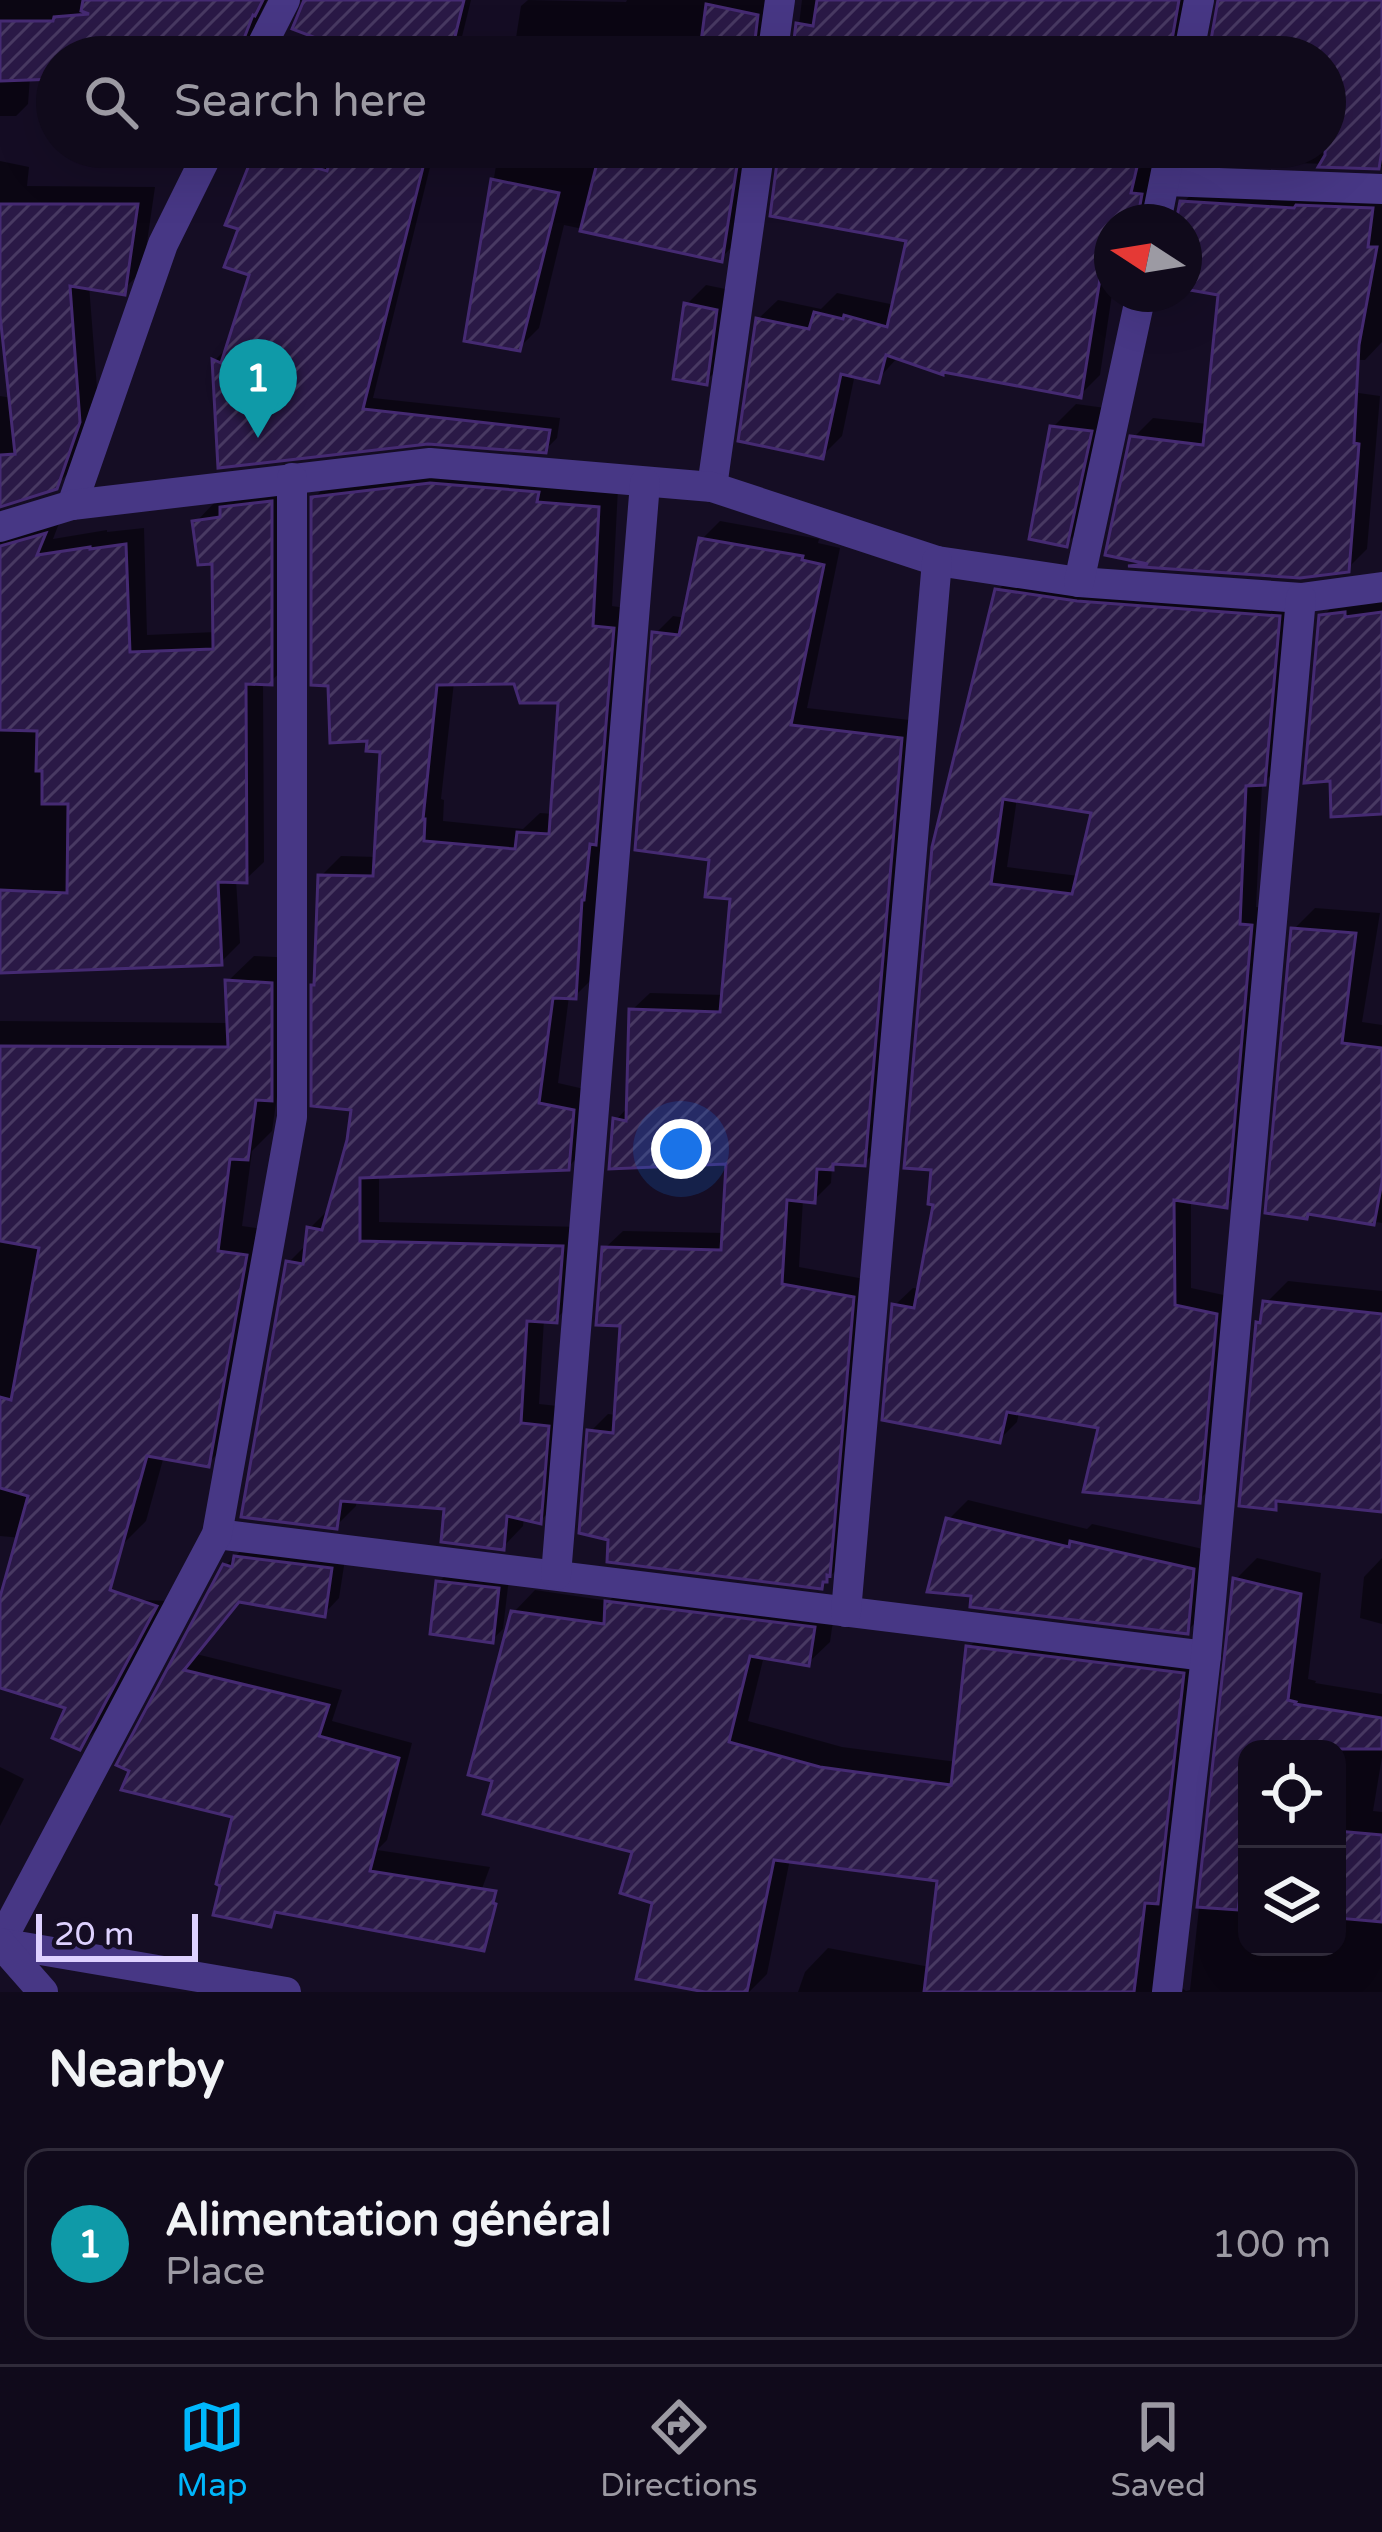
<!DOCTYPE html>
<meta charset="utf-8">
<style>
:root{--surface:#100a1b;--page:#1e1828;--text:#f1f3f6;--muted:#9c9aa3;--line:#302b3a;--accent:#00b7fc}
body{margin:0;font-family:"Varela Round",sans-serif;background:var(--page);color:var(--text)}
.controls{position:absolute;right:36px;bottom:36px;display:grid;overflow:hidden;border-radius:24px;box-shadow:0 12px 48px #0002}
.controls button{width:108px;height:108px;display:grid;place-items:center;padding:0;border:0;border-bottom:3px solid var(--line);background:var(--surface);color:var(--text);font:60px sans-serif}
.compass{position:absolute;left:1094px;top:204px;width:108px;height:108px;border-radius:50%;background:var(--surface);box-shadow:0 12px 48px #0002;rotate:282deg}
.scale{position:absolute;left:36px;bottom:30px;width:162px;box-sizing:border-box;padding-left:12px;border:6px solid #ded1ff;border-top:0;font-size:33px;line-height:42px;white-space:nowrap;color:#ded1ff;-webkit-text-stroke:9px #150d24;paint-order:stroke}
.you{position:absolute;left:681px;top:1149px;width:42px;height:42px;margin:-30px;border:9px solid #fff;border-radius:50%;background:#1a73e8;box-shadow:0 0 0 18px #1a73e833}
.badge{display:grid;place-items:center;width:78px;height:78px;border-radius:50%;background:var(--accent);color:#fff;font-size:39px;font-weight:700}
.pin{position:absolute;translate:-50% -99px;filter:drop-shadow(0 3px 6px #0008)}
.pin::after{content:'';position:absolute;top:63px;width:42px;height:36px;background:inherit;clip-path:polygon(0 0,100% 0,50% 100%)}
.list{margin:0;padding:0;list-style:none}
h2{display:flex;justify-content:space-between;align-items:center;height:156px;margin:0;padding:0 48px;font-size:51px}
h2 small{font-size:39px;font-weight:400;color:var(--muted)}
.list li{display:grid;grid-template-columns:78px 1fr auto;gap:36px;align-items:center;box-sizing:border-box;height:192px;margin:0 24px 24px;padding:0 24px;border:3px solid var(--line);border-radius:24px}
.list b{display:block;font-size:45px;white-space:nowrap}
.list p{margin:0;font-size:39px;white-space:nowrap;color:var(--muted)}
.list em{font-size:39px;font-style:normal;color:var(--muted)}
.icon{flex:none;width:66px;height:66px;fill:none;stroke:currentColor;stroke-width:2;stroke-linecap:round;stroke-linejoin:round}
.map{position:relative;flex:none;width:1382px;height:1992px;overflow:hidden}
.search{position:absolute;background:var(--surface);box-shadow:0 12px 48px #0002;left:36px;right:36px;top:36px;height:132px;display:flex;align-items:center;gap:30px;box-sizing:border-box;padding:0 42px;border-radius:66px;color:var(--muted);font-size:45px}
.sheet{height:372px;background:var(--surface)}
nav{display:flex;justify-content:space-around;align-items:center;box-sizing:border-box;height:168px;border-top:3px solid var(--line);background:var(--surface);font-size:33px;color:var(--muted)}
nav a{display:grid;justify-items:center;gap:6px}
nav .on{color:var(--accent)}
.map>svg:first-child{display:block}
.shadow{fill:#0007;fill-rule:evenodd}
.building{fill:url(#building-hatch);stroke:#452a72;stroke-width:3;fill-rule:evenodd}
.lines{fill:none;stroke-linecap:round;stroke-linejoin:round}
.minor{stroke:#473785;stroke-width:30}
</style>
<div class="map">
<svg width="1382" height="1992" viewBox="0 0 1382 1992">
<defs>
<pattern id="building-hatch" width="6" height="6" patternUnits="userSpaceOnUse" patternTransform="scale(3)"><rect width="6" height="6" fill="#2a1946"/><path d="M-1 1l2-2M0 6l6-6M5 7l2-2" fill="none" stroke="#483962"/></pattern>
</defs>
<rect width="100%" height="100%" fill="#150d24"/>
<!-- shadow -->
<g class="shadow">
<polygon points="0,0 267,0 248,41 236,54 180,38 180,57 57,57 57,76 30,77 28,104 16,116 0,116"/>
<polygon points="345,0 471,0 457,57 362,57 363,53"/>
<polygon points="528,0 626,2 627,0 776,0 779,52 790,57 513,57 521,6"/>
<polygon points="802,0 1194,0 1194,51 1205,57 795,57"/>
<polygon points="1221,0 1382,0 1382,166 1191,159 1192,147 1325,147 1325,57 1209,57"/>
<polygon points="262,147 296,147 334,158 337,147 435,147 373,398 560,418 557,438 545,450 428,441 221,465 215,360 226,349 252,273 242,227 257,152"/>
<polygon points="499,147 755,147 741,238 721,258 564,225 539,328 519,348 468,339"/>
<polygon points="782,147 1166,147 1162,216 1173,222 1112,222 1112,294 1100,375 1080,395 899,356 878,379 855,374 842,436 822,456 758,319 778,300 821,309 837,293 895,305 910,239"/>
<polygon points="0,161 29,167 27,186 155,187 143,270 124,289 89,285 98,401 74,467 55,487 0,505 0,396 12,398 0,300"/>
<polygon points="1203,182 1382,189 1382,342 1365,360 1311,359 1309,386 1380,396 1367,549 1347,569 1300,575 1135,563 1139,559 1133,438 1153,418 1208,424 1221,293 1184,286 1184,222 1178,222 1183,203"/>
<polygon points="706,285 735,291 725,362 706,381 687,304"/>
<polygon points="1076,404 1113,409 1089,521 1066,544 1053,427"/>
<path d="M452,464L618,488L612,606L632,609L595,976L575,996H569L558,1083L593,1091L588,1147L568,1167L379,1174V1222L582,1227L576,1299L556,1319H544L539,1404L567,1407L560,1501L540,1521L524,1517L523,1526L503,1547L448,1506L357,1499L356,1506L336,1526L289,1262L308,1243L310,1228L331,1207L350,1141L354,1107L321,876L341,856L377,857L383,750L314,498L335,477ZM517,681L561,700L554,814L540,813L523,829L443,821L444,800L441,799L454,682Z"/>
<polygon points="290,484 290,663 271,681 263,681 264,862 245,880 236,880 240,943 221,962 0,970 0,510 4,522 61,518 53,539 107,530 107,532 144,528 147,635 216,632 215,561 196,522 214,503"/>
<polygon points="720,521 819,539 818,543 840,548 807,708 918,721 882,1145 864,1163 837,1161 832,1166 831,1183 814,1200 803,1199 799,1267 870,1280 838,1568 821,1586 611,1538 590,1432 608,1414 617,1415 624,1323 605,1248 623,1231 725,1233 730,1161 616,1120 629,1106 632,1010 650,993 725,995 733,896 712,858 655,634 673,616 686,618 702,539"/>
<path d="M1015,573L1296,599L1281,765L1262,784L1256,907L1268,908L1243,1187L1226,1205L1191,1200V1288L1233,1297L1217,1482L1199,1500L1102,1426L1019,1412L1017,1422L999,1440L895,1305L913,1288L920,1289L936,1202L997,591ZM1017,798L1094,811L1079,876L1007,867Z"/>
<polygon points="1382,596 1382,811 1322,617 1342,597"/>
<polygon points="1315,908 1380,913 1362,1022 1382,1025 1382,1223 1311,1211 1306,1216 1294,929"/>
<polygon points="254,956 297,958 272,1131 252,1151 242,1226 271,1230 234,1438 208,1463 164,1456 146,1521 120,1547 0,1536 0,1021 230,1023 228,981"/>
<polygon points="1288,1281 1382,1291 1382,1509 1283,1498 1275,1507 1258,1323 1263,1318 1266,1303"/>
<polygon points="968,1500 1087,1529 1092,1524 1212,1551 1206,1612 1187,1631 949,1519"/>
<polygon points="241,1551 346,1553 339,1598 324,1614 241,1599 196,1654 342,1690 332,1721 412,1743 387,1840 377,1850 490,1867 470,1921 236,1815 125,1788 225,1566"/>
<path d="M1257,1558L1321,1573L1308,1679L1316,1681L1315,1683L1382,1694V1757L1373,1811L1382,1812V1992H798L805,1972L828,1948L930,1967L940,1879L790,1859L767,1974L749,1992H717L656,1900L635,1850L495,1779L514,1612L535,1590L609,1601L629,1581L835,1607L830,1642L808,1663L764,1656L748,1721L842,1747L957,1762L969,1647L991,1626L1204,1652L1170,1979L1186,1991L1190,1990L1235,1580ZM1247,1749H1337V1947H1247Z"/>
<polygon points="1382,1558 1382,1624 1360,1618 1364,1577"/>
<polygon points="450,1571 509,1578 503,1629 492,1640 439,1582"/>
<polygon points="0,1593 166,1601 100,1726 80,1746 69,1706 0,1684"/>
<polygon points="0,1767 24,1779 0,1826"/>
</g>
<!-- building -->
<g class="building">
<polygon points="83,0 263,0 255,16 253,15 237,57 170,38 169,57 57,57 57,79 0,81 0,21 53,21 54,17 89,14 81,11"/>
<polygon points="304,0 464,0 450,57 366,57 292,29"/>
<polygon points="817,0 1179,0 1169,57 792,57 796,23 813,26"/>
<polygon points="1218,0 1382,0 1382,150 1379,169 1318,167 1325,155 1325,57 1208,57"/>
<polygon points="706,4 758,15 753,57 699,57"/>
<polygon points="334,147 428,147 363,409 550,430 546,453 428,444 218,468 212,359 221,363 249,275 224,267 238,229 225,225 255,150 327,171"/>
<polygon points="601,147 740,147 722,262 580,231"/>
<polygon points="779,147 1027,147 1137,167 1131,193 1142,194 1137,222 1112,222 1112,281 1100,279 1081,398 943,372 943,375 886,355 879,383 841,374 823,459 738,441 756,318 809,329 814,312 843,319 844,315 887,327 906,241 770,216"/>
<polygon points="491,179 559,193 520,351 464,341"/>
<polygon points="1180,201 1294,208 1296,205 1373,208 1368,247 1377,247 1359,345 1354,443 1359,444 1349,572 1300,578 1128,566 1148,564 1105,555 1130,436 1203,445 1218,295 1184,289 1184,222 1176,222"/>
<polygon points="0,204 138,204 125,295 70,286 80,422 57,489 0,507 0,455 15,454 0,315"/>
<polygon points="684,303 717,310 707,385 673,379"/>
<polygon points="1050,426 1092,431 1067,547 1029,539"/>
<path d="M430,483L539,492L537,502L599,507L593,626L614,628L596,845L590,844L584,900H582L576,999L553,998L539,1103L574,1110L569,1170L360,1178V1241L563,1246L557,1323L527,1321L521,1423L549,1426L541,1524L507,1516L504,1550L441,1542L444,1509L341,1501L337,1529L241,1517L286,1261L303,1264L307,1227L322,1230L347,1140L351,1110L311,1106V985H314L318,875L373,876L380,752L366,751L367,741L330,743L328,686L311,685V497ZM514,684L520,703H558L549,834L517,832L515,849L424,841L425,819H423L437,685Z"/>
<polygon points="272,501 272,685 246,684 247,883 218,882 222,965 0,973 0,890 67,893 68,804 42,804 42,771 36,771 37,731 0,730 0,546 46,533 37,555 90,547 90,549 126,544 130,652 213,649 212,564 198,565 192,521 220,517 220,507"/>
<polygon points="699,538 803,556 802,560 824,565 791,725 902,738 865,1166 833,1164 833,1170 817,1169 815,1203 787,1200 782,1284 854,1297 830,1576 827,1575 827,1582 823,1582 822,1589 607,1562 608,1540 579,1533 587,1430 613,1433 620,1326 596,1325 602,1247 721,1250 726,1164 609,1169 613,1118 626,1121 629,1009 720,1012 730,899 705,897 709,860 635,850 652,632 679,635"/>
<path d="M995,589L1077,601L1280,616L1265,785L1246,786L1240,924L1252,925L1227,1208L1174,1200L1175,1305L1217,1314L1200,1503L1083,1492L1098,1428L1007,1412L1000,1443L882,1420L892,1304L914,1308L933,1205L928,1204L931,1170L904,1168L932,847ZM1003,799L1091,813L1072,894L991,884Z"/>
<polygon points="1345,612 1345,617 1382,612 1382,814 1331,817 1330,781 1304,783 1319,615"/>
<polygon points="1291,928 1356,933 1342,1043 1382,1048 1382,1182 1374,1225 1308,1214 1307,1219 1265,1213"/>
<polygon points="225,980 272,983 272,1101 256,1100 248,1160 230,1159 218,1251 247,1255 209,1467 147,1456 110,1590 157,1606 80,1750 52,1738 65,1708 0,1688 0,1597 28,1496 0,1488 0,1397 11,1400 39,1248 0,1241 0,1046 228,1047"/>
<polygon points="1263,1301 1382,1314 1382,1512 1276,1501 1276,1510 1239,1506 1256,1322 1260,1323"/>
<polygon points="946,1518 1069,1547 1070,1541 1194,1569 1188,1634 970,1607 971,1596 927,1592"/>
<polygon points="234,1556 332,1568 325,1617 239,1602 184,1670 329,1705 319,1736 399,1758 370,1871 496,1891 493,1903 496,1904 484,1951 275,1912 271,1927 213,1915 220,1886 216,1884 232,1817 121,1790 129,1771 116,1765 223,1564 232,1567"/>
<polygon points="1233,1578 1301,1594 1288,1700 1296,1702 1295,1704 1382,1718 1382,1749 1247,1749 1247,1842 1238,1910 1197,1907"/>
<polygon points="436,1581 499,1588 493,1643 430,1634"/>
<polygon points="605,1601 815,1627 809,1666 750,1656 729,1742 820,1767 951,1785 966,1646 1184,1673 1158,1904 1145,1903 1134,1992 924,1992 937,1881 774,1860 747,1992 705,1992 636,1979 652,1903 620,1893 632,1852 483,1814 492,1781 468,1775 511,1611 604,1624"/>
<polygon points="1337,1831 1382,1835 1382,1922 1337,1918"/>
</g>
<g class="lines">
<!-- minor -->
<g class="minor">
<polyline points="256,57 285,0"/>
<polyline points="772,57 780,0"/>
<polyline points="1188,57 1199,0"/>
<polyline points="1165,181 1382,189"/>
<polyline points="1156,222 1171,147"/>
<polyline points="712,487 760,147"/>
<polyline points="72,505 163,244 211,147"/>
<polyline points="0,527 72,505 430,463 712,487 937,561 1079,582 1301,598 1382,587"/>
<polyline points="1079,582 1141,294"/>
<polyline points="217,1534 1206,1656"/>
<polyline points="556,1575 645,483"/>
<polyline points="846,1612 937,561"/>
<polyline points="0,1943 217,1534 292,1117 292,478"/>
<polyline points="0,1943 286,1992"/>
<polyline points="0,1943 43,1992"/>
<polyline points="1167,1992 1206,1656 1301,598"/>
</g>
</g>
</svg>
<div class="controls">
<button><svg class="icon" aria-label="locate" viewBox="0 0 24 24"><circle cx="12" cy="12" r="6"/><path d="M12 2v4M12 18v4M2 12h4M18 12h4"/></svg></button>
<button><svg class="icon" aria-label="layers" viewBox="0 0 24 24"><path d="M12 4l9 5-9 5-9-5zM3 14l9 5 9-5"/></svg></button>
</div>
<svg class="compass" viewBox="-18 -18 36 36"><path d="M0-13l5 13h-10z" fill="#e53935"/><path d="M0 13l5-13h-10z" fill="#9c9aa3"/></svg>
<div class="scale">20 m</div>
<div class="you"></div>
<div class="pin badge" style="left:258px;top:438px;background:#0f9aa8">1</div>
<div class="search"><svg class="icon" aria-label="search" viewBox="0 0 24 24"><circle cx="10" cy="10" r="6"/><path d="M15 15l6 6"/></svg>Search here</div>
</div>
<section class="sheet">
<h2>Nearby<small></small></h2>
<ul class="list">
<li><span class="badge" style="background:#0f9aa8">1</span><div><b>Alimentation général</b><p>Place</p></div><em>100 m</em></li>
</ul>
</section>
<nav>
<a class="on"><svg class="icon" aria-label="map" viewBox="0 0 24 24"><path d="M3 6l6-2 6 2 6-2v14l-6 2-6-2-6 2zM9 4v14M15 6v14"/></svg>Map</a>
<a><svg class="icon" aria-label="directions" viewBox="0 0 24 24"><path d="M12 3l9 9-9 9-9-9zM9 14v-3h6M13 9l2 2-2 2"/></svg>Directions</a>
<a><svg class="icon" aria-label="saved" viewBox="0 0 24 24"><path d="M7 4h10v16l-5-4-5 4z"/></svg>Saved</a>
</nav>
